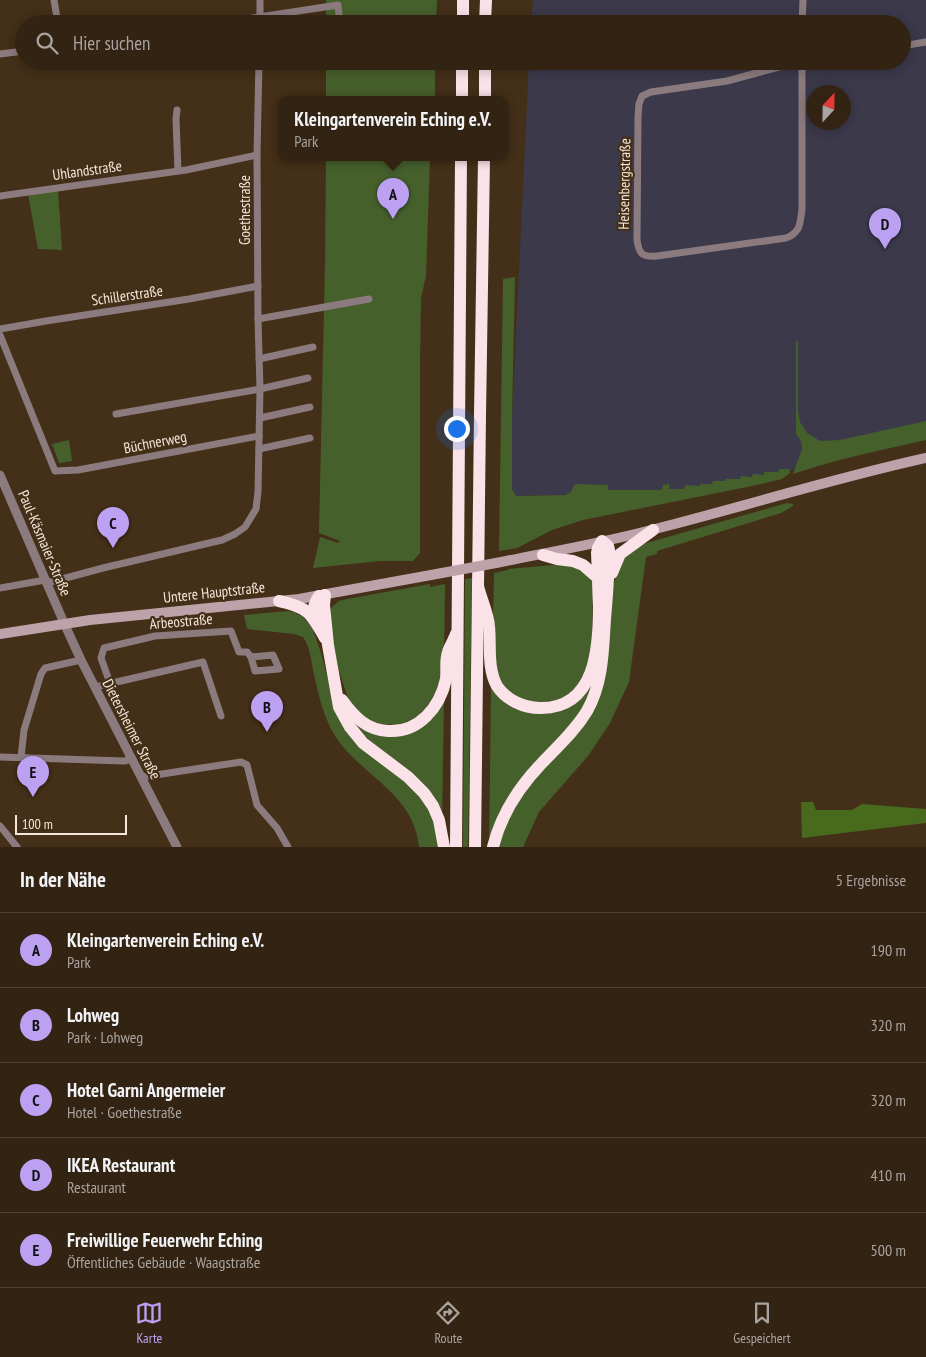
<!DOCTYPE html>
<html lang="de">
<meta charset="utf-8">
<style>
:root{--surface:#332312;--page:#3e2f20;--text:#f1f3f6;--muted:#a9a49f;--line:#4e4032;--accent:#bca0f2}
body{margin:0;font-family:"PT Sans Narrow",sans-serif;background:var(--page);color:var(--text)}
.compass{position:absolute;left:806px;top:85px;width:45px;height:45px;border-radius:50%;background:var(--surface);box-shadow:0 2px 12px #0003;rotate:22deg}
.scale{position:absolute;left:15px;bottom:12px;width:112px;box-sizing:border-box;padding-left:5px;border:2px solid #f4e6d9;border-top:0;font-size:14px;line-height:18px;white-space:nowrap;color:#f4e6d9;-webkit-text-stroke:4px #442f18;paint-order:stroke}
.you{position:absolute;left:456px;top:428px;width:18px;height:18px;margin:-12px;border:4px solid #fff;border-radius:50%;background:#1a73e8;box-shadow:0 0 0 8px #1a73e833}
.badge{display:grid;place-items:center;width:32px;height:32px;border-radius:50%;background:var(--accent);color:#111;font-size:16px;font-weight:700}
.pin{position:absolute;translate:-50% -41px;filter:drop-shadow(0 1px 2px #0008)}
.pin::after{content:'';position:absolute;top:26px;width:18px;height:15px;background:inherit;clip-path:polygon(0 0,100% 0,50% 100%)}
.popup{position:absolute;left:278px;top:96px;width:230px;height:65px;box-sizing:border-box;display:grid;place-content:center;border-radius:10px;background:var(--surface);filter:drop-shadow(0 1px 4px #0005);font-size:16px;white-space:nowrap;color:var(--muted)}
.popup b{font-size:19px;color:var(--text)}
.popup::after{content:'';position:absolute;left:50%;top:100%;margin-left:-10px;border:10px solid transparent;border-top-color:var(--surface)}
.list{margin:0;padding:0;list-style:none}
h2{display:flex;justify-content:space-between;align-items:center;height:65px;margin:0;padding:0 20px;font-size:21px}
h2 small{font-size:16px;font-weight:400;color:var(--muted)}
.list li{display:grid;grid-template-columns:32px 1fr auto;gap:15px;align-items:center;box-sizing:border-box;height:75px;padding:0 20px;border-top:1px solid var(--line)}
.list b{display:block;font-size:19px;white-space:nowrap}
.list p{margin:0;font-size:16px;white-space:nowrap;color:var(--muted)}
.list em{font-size:16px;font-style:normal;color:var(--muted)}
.icon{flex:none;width:28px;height:28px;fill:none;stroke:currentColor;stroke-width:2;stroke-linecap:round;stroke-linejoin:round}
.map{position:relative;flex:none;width:926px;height:847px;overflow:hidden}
.search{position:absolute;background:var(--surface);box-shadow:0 2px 12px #0003;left:15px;right:15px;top:15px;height:55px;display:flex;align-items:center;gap:12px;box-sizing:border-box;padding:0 18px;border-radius:28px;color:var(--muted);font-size:19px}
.sheet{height:440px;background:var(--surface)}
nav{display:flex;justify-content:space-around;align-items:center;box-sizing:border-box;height:70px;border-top:1px solid var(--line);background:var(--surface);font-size:14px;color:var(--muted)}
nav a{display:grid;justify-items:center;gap:2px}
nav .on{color:var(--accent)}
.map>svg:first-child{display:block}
.commercial{fill:#3b394a;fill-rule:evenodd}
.green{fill:#46602c}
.forest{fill:#476a1d}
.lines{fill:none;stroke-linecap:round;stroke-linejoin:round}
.minor{stroke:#8b7b7f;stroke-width:7}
.tertiary{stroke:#8b7b7f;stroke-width:9}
.secondary{stroke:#bda3a9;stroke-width:10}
.motorway{stroke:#fae2e8;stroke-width:12}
.secondary-bridge{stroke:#bda3a9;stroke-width:10}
.labels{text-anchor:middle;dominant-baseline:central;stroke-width:4.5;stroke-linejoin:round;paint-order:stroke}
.street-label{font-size:15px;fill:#f4e6d9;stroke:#442f18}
</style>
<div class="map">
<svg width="926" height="847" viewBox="0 0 926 847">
<rect width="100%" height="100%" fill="#442f18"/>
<!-- commercial -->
<path class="commercial" d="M533,0H926V434L825,458L779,475L695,492L516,496L512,489V418L529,61H902V24H531ZM814,92H844V122H814Z"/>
<!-- green -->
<g class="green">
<polygon points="326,0 437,0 436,24 326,24"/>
<rect x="326" y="61" width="109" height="39"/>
<polygon points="326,158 430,158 426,276 421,298 420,365 420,553 413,561 380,561 313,568 320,537 338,543 340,541 319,533 325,263"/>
<polygon points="58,190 62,250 38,249 28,194"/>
<polygon points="515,277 512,418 512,489 516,496 565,495 571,492 575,484 608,485 608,490 662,490 663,485 669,484 669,489 684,489 685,485 700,486 700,484 712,484 713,481 725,481 726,479 740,479 741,476 752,477 753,474 764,475 764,472 778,472 779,469 789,469 790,473 782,479 752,486 583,520 552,530 517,548 499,551 503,279"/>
<path d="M796,341H798V411L800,422L807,433L820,441L840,440L926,421V440C881,450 837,459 793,474L802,449C802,442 800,439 796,434Z"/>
<polygon points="69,440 72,461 59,463 52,444"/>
<polygon points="787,503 793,504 793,506 781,513 657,551 657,554 646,557 629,682 610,723 588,756 539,812 523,847 496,847 521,794 589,716 614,583 618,566 621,559 636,546"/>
<polygon points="564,564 572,564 593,581 592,653 580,686 559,702 534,705 506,691 492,661 494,573 508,570 508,569"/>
<polygon points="472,578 468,847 463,847 465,579"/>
<polygon points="430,584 430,587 445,584 444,658 442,674 435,696 417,718 401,725 379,724 361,715 348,698 339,671 329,623 330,612 332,607 339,601 347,599"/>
<path d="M289,611L293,612L302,616L312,627L321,653L336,709L402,776L431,809L440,847H419C414,793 361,776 335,736C323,716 318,693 313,670C311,659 310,647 303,637L294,634L247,629L244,615Z"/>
<polygon points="594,676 587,702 489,841 490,776 491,681 544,712"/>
<polygon points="444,701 442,820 376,749 354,722 392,736"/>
</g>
<!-- forest -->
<polygon class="forest" points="801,802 813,802 816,810 852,810 862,804 926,809 926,823 802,838"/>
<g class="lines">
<!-- minor -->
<g class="minor">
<polyline points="54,0 58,24"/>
<polyline points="213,24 338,5 340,24"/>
<polyline points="260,24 260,0"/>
<polyline points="802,24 803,0"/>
<polyline points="902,46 926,42"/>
<polyline points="0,54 24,51"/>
<path d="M801,61L727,81L651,92L642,96L639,104L638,116L637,240C639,255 643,257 657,256L786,238C801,232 800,223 802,209V61"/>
<polyline points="177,110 176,119 178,171"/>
<polyline points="0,196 186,170 257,155"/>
<polyline points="258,319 369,299"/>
<polyline points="0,329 46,321 189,299 258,286"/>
<polyline points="0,335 55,471 78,470 259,436"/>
<polyline points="259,359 313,347"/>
<polyline points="116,414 260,389 308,378"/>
<polyline points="260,418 310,407"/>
<polyline points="259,449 310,438"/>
<polyline points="47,583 103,568 222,540 235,534 245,527 256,509 258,492 260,389 258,319 257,155 259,61"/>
<polyline points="0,588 45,580"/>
<polyline points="110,683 101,658 104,648 155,636 231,631 239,652 247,652 251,657 255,671 279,669 273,655 251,657"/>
<polyline points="95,687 203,662 221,716"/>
<polyline points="0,757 124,761 133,759"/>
<polyline points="21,757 24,730 41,674 45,668 81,660"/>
<polyline points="142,777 241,762 247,765 257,805 277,828 288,847"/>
<polyline points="0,826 17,847"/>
</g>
<!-- tertiary -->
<polyline class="tertiary" points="0,475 64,623 81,660 177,847"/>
<!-- secondary -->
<g class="secondary">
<path d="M496,563C549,552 603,543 655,529C746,506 835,478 926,458"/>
<polyline points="0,634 90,620 299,599 442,573"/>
</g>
<!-- motorway -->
<g class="motorway">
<polyline points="463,24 463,0"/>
<polyline points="485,24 486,0"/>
<polyline points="462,100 462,61"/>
<polyline points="485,100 485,61"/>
<polyline points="543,555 557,559 573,561 583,565 598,578"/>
<polyline points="612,573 620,554 653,530"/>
<path d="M478,586C481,599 488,613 489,626C491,646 487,668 497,686C506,700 524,708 540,708C596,709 599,647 599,606C598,588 598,571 597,553L598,548L602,541L608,546L609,550C609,573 607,596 605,619C603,650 603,683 587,711C575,731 558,746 542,763C519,787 501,814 493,847"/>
<polyline points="325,595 324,605 328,645 339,707 350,727 363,743 408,777 424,793 433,806 439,820 444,847"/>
<path d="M279,601C308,607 311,613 325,638"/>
<path d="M315,621C313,610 313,605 319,596"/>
<path d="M342,700C354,717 367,730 388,731C419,733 440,707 446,679C447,670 445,660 448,652C450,646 454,640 456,634"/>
<polyline points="456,847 461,158"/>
<polyline points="475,847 480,415 484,158"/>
</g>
<!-- secondary-bridge -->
<polyline class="secondary-bridge" points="442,573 496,563"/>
</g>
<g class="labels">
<!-- street labels -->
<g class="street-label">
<text transform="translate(87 170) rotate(-8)">Uhlandstraße</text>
<text transform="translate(624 184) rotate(-89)">Heisenbergstraße</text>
<text transform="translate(244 210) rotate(-90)">Goethestraße</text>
<text transform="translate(127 295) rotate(-8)">Schillerstraße</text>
<text transform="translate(155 442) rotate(-11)">Büchnerweg</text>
<text transform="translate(45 543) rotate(67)">Paul-Käsmaier-Straße</text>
<text transform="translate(214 592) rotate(-6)">Untere Hauptstraße</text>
<text transform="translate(181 621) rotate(-5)">Arbeostraße</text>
<text transform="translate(132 729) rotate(63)">Dietersheimer Straße</text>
</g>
</g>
</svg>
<svg class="compass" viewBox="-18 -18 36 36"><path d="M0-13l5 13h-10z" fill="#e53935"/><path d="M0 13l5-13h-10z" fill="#a9a49f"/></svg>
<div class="scale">100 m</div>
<div class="you"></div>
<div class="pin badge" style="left:393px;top:219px">A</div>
<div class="popup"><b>Kleingartenverein Eching e.V.</b>Park</div>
<div class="pin badge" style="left:267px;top:732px">B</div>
<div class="pin badge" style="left:113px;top:548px">C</div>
<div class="pin badge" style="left:885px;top:249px">D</div>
<div class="pin badge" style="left:33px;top:797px">E</div>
<div class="search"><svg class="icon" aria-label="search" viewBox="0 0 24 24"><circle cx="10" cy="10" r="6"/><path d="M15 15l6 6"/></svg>Hier suchen</div>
</div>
<section class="sheet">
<h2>In der Nähe<small>5 Ergebnisse</small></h2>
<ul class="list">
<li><span class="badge">A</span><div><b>Kleingartenverein Eching e.V.</b><p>Park</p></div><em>190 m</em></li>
<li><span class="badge">B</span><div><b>Lohweg</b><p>Park · Lohweg</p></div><em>320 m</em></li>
<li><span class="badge">C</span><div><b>Hotel Garni Angermeier</b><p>Hotel · Goethestraße</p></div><em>320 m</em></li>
<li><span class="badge">D</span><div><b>IKEA Restaurant</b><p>Restaurant</p></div><em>410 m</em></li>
<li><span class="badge">E</span><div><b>Freiwillige Feuerwehr Eching</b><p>Öffentliches Gebäude · Waagstraße</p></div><em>500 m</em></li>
</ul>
</section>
<nav>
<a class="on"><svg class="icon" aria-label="map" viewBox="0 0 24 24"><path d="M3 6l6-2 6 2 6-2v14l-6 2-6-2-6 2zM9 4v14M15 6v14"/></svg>Karte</a>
<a><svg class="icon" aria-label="directions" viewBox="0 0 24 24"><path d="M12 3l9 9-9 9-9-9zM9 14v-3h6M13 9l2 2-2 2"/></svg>Route</a>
<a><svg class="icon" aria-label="saved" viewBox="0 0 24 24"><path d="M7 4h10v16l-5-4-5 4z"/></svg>Gespeichert</a>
</nav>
